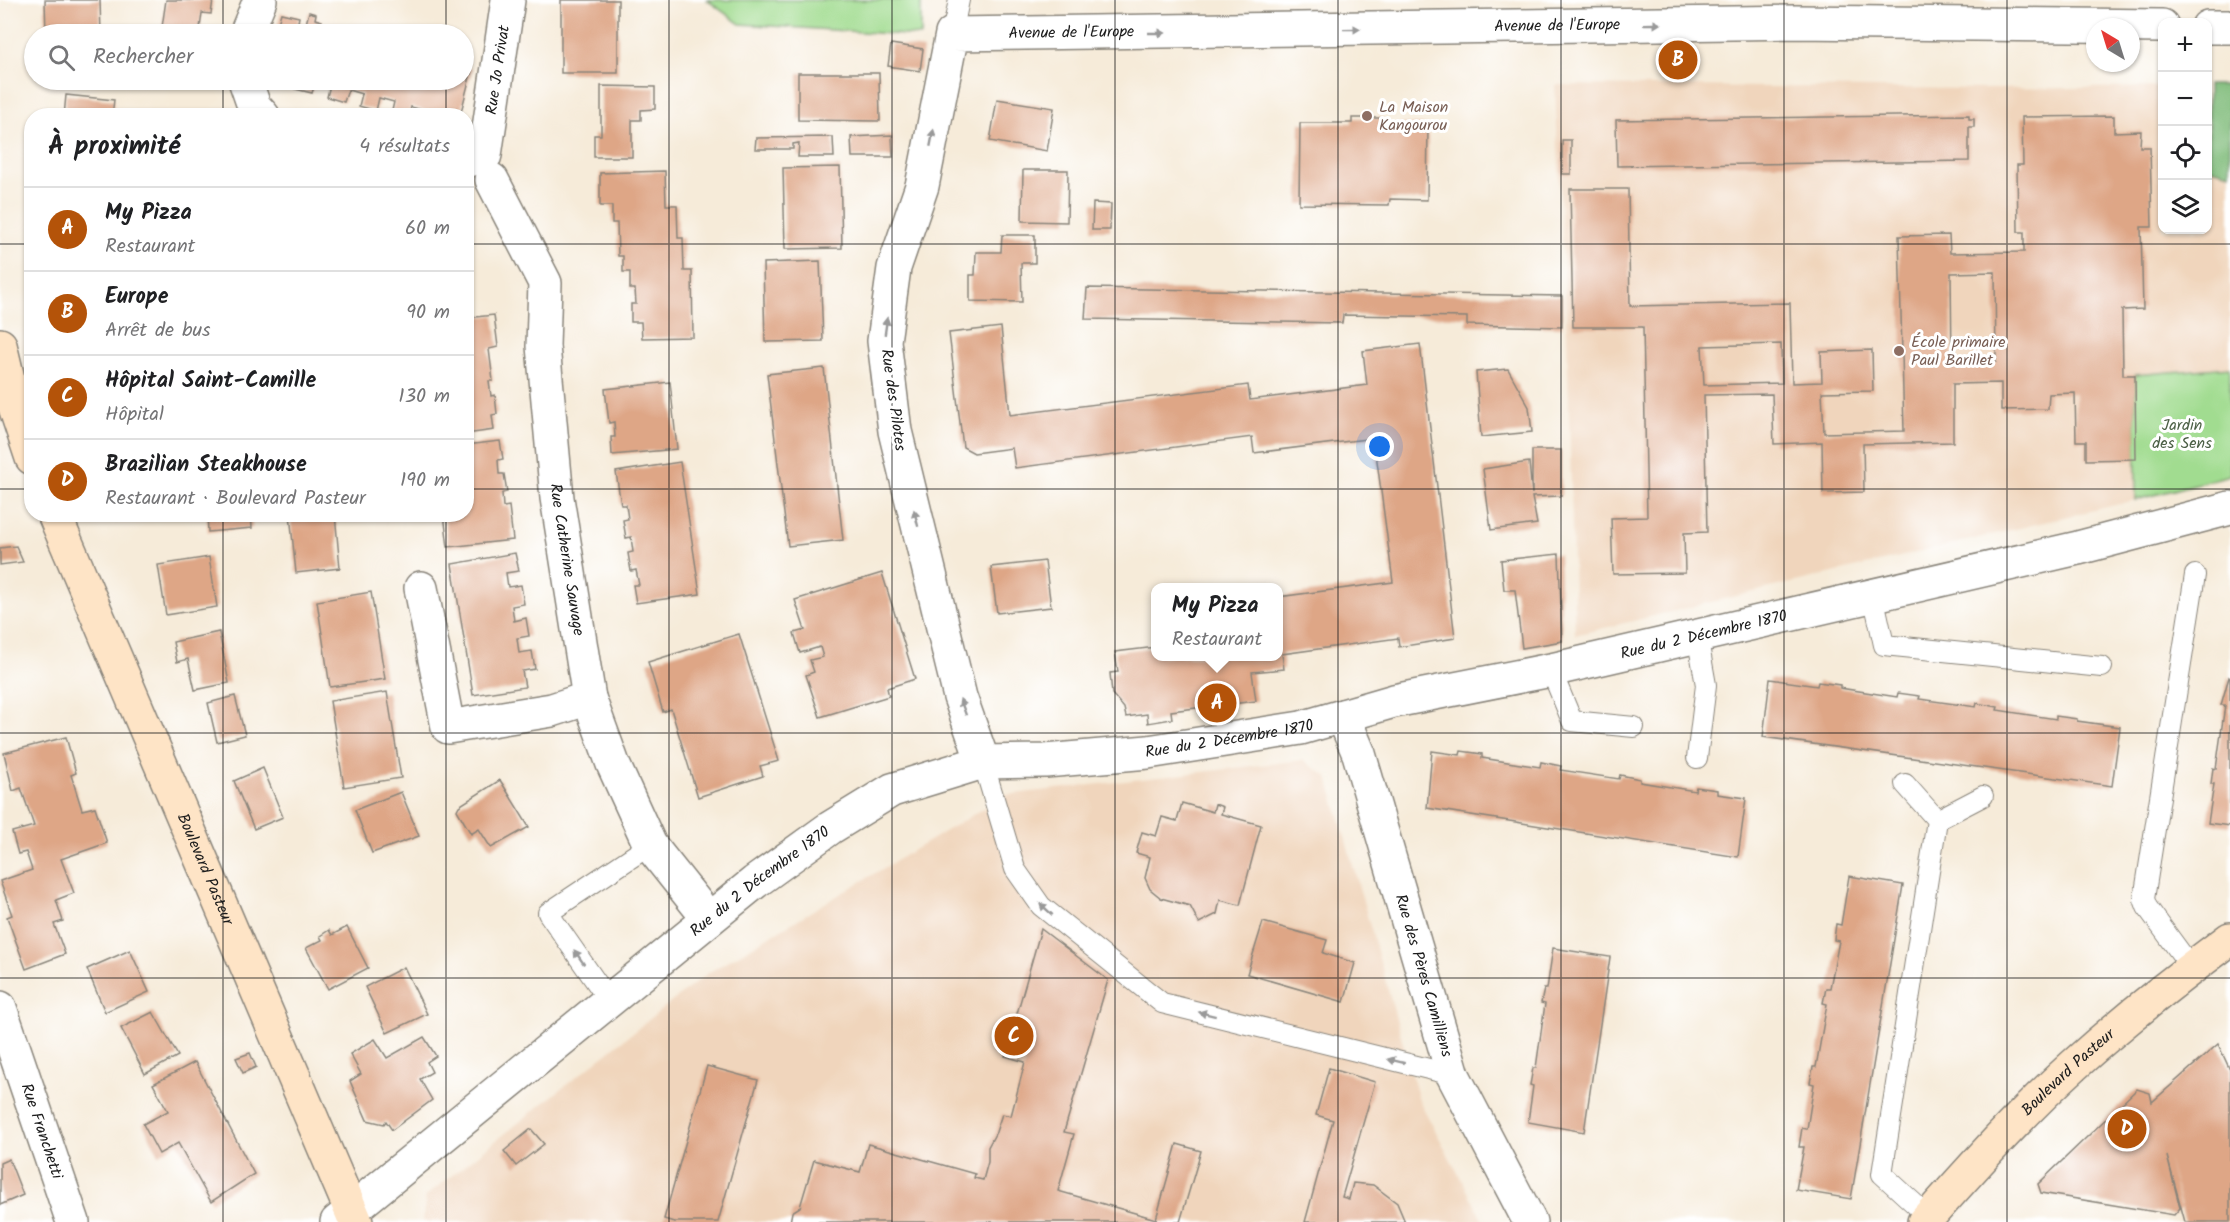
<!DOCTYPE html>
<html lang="fr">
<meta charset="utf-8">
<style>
:root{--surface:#fff;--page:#f6f6f6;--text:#202124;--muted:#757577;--line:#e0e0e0;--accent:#b45309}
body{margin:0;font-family:Kalam,sans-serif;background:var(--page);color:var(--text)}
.controls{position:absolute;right:18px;top:18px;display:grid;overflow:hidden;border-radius:12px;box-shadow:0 2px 4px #0004}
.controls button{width:54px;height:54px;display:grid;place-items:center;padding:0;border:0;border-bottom:2px solid var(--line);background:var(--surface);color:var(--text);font:30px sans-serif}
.compass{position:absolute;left:2086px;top:18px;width:54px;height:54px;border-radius:50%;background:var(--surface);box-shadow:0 2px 4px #0004;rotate:322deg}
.you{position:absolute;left:1380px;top:447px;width:21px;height:21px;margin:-15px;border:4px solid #fff;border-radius:50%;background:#1a73e8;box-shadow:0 0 0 9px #1a73e833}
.badge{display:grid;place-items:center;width:39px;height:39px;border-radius:50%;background:var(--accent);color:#fff;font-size:20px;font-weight:700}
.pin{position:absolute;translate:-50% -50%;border:3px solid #fff;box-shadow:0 2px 6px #0006}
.popup{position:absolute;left:1151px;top:583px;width:132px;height:78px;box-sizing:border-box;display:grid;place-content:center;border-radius:12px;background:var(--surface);filter:drop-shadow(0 2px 4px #0005);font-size:20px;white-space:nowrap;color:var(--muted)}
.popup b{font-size:22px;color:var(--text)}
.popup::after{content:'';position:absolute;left:50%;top:100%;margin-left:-12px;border:12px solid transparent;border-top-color:var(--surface)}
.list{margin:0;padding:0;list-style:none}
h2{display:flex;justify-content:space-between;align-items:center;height:78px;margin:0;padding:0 24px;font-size:26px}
h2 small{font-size:20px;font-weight:400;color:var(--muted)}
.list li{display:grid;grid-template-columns:39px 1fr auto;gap:18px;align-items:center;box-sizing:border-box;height:84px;padding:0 24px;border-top:2px solid var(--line)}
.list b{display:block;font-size:22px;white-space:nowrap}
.list p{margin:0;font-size:20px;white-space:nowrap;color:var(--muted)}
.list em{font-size:20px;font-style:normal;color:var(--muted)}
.icon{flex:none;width:33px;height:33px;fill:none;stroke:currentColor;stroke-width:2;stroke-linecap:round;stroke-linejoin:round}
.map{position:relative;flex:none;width:2230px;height:1222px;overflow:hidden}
.search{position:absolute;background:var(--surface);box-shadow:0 2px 4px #0004;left:24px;top:24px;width:450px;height:66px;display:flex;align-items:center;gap:15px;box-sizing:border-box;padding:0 21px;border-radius:33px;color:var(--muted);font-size:22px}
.panel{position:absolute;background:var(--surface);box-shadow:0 2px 4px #0004;left:24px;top:108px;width:450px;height:414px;border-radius:24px}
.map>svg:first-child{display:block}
.built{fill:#f0d5bc}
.green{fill:#a1dc90;stroke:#5e7c56;stroke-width:1.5}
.forest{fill:#80bc7a;stroke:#4e6c4b;stroke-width:1.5}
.building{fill:#dea686;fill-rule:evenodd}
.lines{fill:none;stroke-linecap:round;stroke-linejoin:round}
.lane-casing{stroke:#89847a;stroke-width:22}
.street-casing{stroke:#89847a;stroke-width:36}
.secondary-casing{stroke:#89847a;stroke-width:36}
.lane{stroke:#fff;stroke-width:20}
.street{stroke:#fff;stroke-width:33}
.secondary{stroke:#fee4c6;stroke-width:33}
.oneway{fill:#999}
.grid{fill:none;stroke:#1c1c1c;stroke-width:1.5;stroke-opacity:0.55}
.education-dot{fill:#8d6e63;stroke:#fff;stroke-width:2}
.labels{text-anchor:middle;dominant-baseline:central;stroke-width:6;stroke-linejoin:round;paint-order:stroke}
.street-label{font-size:16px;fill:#1c1c1c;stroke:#fff}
.education-label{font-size:16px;fill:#785e54;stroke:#fff;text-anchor:start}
.park-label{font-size:16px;fill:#4b5f45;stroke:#fff}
</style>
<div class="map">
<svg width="2230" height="1222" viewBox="0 0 2230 1222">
<rect width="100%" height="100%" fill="#fff"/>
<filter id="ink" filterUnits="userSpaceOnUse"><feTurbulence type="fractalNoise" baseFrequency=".0167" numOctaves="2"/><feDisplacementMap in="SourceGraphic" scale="12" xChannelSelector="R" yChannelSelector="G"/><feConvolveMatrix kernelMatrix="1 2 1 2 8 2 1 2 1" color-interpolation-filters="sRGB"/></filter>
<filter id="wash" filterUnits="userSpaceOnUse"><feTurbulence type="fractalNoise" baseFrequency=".008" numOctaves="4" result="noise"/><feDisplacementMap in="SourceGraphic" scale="24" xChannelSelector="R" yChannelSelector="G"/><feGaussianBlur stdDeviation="1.35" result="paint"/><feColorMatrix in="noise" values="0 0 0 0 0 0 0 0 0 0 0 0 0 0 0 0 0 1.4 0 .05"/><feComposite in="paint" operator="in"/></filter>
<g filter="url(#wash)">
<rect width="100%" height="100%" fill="#f6ebd9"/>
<!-- built -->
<g class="built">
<polygon points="1555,85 1989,89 2162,87 2162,230 2208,230 2208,167 2230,173 2230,367 2135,375 2136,500 1575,635 1567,335"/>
<polygon points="1303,760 1328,777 1419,1100 1484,1222 423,1222 426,1196 708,973 1006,795"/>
</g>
<!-- green -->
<g class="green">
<polygon points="707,0 921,0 921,36 740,24"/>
<polygon points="2230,367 2230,475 2136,500 2135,375"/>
</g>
<!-- forest -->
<polygon class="forest" points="2208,85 2230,85 2230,173 2208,167"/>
<g id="blocks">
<!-- building -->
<g class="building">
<polygon points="45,0 100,0 101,34 46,34"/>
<polygon points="166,0 213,0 211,14 202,13 200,28 209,29 209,34 161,34"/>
<rect x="561" y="0" width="57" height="73"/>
<polygon points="309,12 316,14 315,19 322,21 318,34 275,34 281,13 299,17 298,22 306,24"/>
<polygon points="891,44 923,49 920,71 888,66"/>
<polygon points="464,67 472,69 460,116 425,116 426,111 411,107 409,116 394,116 391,115 394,102 379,98 376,111 359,106 362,94 348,90 344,102 327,97 330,85 316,81 312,93 295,89 296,85 279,80 464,80"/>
<polygon points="798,73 879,73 880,121 798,120"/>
<polygon points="601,86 655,87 655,109 641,110 641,120 632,120 632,157 594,157 594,135 601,135"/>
<polygon points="66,95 114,100 112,116 64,116"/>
<polygon points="997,99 1054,108 1047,151 990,141"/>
<polygon points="1969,115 1969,119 1974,119 1974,127 1969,127 1969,161 1617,166 1616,120"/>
<path d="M2114,116V132L2141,131L2140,147H2150L2152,227H2141L2143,309L2122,310L2123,375H2135L2136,459L2086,460V441H2076L2075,393L2049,394L2048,409L2001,410V383L1953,384V442L1863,444L1864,492L1823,493L1822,442L1774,444L1772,394L1704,395L1707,532L1684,533L1685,573L1613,574L1611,518L1647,517L1643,327H1573L1570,189H1628L1630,306L1790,303L1792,383L1822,382L1821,352L1872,350L1873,391L1822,392L1824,433L1904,431L1899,236L1949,235L1950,253L2024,252V232H2018L2017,165H2023L2022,117ZM1995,272L1996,362L1952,363L1951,273ZM1781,344L1782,383L1704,385L1702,346Z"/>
<polygon points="1352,118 1382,118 1382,124 1428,125 1427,200 1390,199 1389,205 1299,204 1300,123 1352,123"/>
<polygon points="892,135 893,157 852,157 851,137"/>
<polygon points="833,137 834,157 798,157 799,143 793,144 793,149 755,149 756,138"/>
<rect x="1562" y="140" width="9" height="34"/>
<polygon points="840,167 842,248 785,249 783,168"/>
<polygon points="1023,170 1068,170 1067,222 1022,221"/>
<polygon points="665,171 666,205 677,205 678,238 683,238 684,271 692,271 693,337 642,338 641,322 631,322 631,304 636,304 635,289 630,289 630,272 623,272 623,256 618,256 617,223 612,223 612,206 600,206 600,173"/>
<polygon points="1093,203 1111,204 1110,230 1092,230"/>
<polygon points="1002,235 1035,235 1035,263 1021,263 1022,302 970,301 970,275 975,275 976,252 1001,252"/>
<polygon points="466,236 472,237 468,277 466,277"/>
<polygon points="820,261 823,341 765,342 763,263"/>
<polygon points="1087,288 1562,296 1562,327 1467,325 1467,317 1343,315 1342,323 1085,319"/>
<polygon points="494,315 498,347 489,349 493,381 489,381 491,396 495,395 497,414 492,415 494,430 466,434 466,318"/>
<polygon points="1001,327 1010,415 1248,385 1250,400 1367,385 1363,351 1420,344 1455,638 1399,647 1398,638 1282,654 1284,669 1252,672 1256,701 1171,711 1172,719 1148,723 1147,714 1126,717 1124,708 1112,694 1110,673 1118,672 1115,652 1156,647 1156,656 1278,656 1278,597 1393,582 1374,438 1254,453 1252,437 1015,468 1012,448 974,453 963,447 949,333"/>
<polygon points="824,368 843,540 788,546 767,374"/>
<polygon points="1508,369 1529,407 1532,432 1481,437 1476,372"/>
<polygon points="670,382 677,449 612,455 611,437 615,437 614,422 609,423 605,389"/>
<polygon points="500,441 503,459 498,460 499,474 504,474 507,492 502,493 503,507 509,506 513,540 448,547 444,514 466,514 466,445"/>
<polygon points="1532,450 1561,450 1561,496 1532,497 1537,524 1491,530 1483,469 1529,462 1532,494"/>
<polygon points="680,462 700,594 636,603 633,585 639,585 636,570 631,571 628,553 633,552 631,537 626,538 623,520 628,519 626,505 621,505 616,472"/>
<polygon points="207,514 251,514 252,528 208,532"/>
<polygon points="290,514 335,514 340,568 296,573"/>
<polygon points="16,546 23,562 0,565 0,548"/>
<polygon points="515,553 519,571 506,573 508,587 521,585 524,604 512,606 514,621 526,618 529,636 517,638 519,653 532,651 535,669 522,671 525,687 473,695 452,564"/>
<polygon points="1559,554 1562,641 1522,648 1515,590 1504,590 1501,560"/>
<polygon points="209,557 217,607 166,615 158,565"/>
<polygon points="1045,561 1051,607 997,613 991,567"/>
<polygon points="882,573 915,679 887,688 889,696 820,717 806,675 814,672 810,660 823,657 820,647 800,653 794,633 805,630 795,600"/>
<polygon points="371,592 385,679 330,687 317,601"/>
<polygon points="219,632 229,683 195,690 188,659 177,662 173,642"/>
<polygon points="739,634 779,761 760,766 763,776 698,797 671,709 663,712 648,662"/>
<polygon points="2229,677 2230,678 2230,826 2208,823 2214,784 2211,784 2213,768 2216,769 2225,705 2221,705"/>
<polygon points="1770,679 1817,686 1818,682 1840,685 1840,688 1897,697 1898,693 1920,696 1919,699 1976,707 1977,703 1998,707 1997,710 2056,719 2056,716 2077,719 2077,721 2120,727 2112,786 1763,737"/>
<polygon points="387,692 401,778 344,787 330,701"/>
<polygon points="235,696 245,735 217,742 208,703"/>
<polygon points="66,737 76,773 71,775 82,810 95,807 107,843 61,859 74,893 56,900 63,921 54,924 65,954 26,969 7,917 12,915 0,881 32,870 26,852 18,854 12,832 34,826 21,788 13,791 4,753"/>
<polygon points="1432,751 1460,755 1461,751 1482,754 1482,758 1540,767 1541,762 1561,766 1560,770 1619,779 1620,775 1640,779 1640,782 1695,791 1696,787 1717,790 1717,794 1746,798 1738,857 1427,808"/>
<polygon points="263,768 283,817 254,829 234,781"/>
<polygon points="500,780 529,827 491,848 479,829 471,834 457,810 459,806"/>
<polygon points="401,792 419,836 372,853 355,810"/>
<polygon points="1182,803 1213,812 1215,804 1223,807 1221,814 1261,825 1240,905 1220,900 1217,914 1199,923 1190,906 1161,898 1150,889 1145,878 1150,857 1136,853 1142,832 1156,836 1162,817 1177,821"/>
<polygon points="1849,876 1903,885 1851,1199 1796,1190 1804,1147 1799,1147 1802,1128 1807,1129 1814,1084 1810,1083 1813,1067 1816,1067 1827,1004 1823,1003 1826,988 1830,988 1839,941 1834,940 1836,924 1841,925"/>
<polygon points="1263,922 1327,940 1323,953 1355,963 1344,1002 1247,974"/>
<polygon points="347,927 368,968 328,989 306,948 322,940 320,936 329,930 332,935"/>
<polygon points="1041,929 1108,980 1064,1132 1074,1134 1058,1191 1156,1219 1177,1144 1201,1151 1180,1222 790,1222 792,1212 800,1207 814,1160 860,1172 868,1144 975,1174 974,1178 983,1180 988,1162 988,1147 996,1132 1002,1114 1011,1116 1025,1062 1005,1056"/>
<polygon points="1553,948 1610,957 1584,1132 1528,1122 1533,1086 1530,1085 1533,1068 1536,1068 1545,1004 1541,1003 1544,989 1547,989"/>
<polygon points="130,950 149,992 105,1012 87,969"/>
<polygon points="404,967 427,1014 387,1033 365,987"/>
<polygon points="153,1012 178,1056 145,1074 121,1028"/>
<polygon points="424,1037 436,1056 427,1062 432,1072 420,1079 432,1100 392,1130 386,1121 384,1124 367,1120 350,1081 361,1074 350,1054 375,1039 387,1058"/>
<polygon points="2218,1044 2230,1070 2230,1222 2185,1222 2167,1156 2180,1208 2174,1215 2041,1193 2038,1184 2137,1089 2150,1093 2152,1102"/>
<polygon points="250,1053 256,1067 243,1073 236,1058"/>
<polygon points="195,1062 254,1174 211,1202 178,1143 159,1154 143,1124 168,1111 153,1084"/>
<polygon points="707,1066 758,1080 718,1222 674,1222 664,1219"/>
<polygon points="1329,1068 1375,1082 1342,1197 1349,1199 1353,1183 1373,1185 1397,1203 1405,1222 1305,1222 1333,1120 1316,1115"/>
<polygon points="531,1129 544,1144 516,1166 504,1151"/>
<polygon points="9,1159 23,1195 0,1205 0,1163"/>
</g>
</g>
</g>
<g filter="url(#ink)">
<use href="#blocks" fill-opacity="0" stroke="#89847a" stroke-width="1.5"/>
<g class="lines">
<defs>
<g id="lane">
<polyline points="952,34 959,0"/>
<polyline points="1873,595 1884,645 2102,667"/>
<polyline points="1551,670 1572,721 1634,727"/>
<polyline points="1697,758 1706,685 1697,635"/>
<polyline points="983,762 1015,869 1041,906 1162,1003 1453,1075"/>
<polyline points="1905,784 1937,820 1882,1174 1929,1217"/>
<polyline points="1937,820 1983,796"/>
<polyline points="2191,967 2147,907 2144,899 2195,575"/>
<polyline points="612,1000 603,992 548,913 650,845"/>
</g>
<g id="street">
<polyline points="2208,27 2230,27"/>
<polyline points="246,34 260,0"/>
<polyline points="245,80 254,106 263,116"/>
<path id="s1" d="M466,161L485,155L508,0"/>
<path id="s2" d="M492,180L545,283L543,346L557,498L589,698L613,764L650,845L709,919"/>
<polyline points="421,588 448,727 552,710 589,698"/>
<path id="s3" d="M1343,716L1359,754L1453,1075L1530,1222"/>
<path id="s4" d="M983,762L960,697L895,431L884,341L894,268L922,186L952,34L1796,22L2162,26"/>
<path id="s5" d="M0,1008L73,1222"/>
<path id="s6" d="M337,1222L755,882L830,828L892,790L983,762L1045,761L1148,752L1301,728L1394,701L1551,670L2078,548L2230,508"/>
</g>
<g id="secondary">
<polyline points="0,345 14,404 32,458"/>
<path id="s7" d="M54,514L356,1222"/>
<path id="s8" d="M1924,1222C1972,1168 2020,1114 2073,1066C2123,1021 2176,979 2230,939"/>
</g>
</defs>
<!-- lane casing -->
<use href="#lane" class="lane-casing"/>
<!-- street casing -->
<use href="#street" class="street-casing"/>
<!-- secondary casing -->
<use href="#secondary" class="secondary-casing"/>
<!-- lane -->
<use href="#lane" class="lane"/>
<!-- street -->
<use href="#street" class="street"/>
<!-- secondary -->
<use href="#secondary" class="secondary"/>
</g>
<!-- one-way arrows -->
<defs><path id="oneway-solid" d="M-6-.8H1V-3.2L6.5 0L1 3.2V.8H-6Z" transform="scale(1.5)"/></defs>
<g class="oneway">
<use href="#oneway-solid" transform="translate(1652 24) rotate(-1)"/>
<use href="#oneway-solid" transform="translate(1352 29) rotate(-1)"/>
<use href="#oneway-solid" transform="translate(1157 33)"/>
<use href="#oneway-solid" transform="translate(932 138) rotate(-79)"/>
<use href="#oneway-solid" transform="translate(886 326) rotate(-82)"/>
<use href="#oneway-solid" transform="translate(916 518) rotate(-104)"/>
<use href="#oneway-solid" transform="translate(963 707) rotate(-110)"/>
<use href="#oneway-solid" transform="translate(1046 909) rotate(-138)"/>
<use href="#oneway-solid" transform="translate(579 957) rotate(-125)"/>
<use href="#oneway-solid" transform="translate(1207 1014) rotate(-166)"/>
<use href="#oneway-solid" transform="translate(1396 1061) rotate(-166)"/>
</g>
</g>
<!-- grid -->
<path class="grid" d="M223,0V34M446,0V34M669,0V1222M892,0V1222M1115,0V1222M1338,0V1222M1561,0V1222M1784,0V1222M2007,0V1222M223,80V116M446,80V116M0,244H32M466,244H2230M0,489H32M466,489H2230M223,514V1222M446,514V1222M0,733H2230M0,978H2230"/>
<!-- markers -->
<g class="education-dot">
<circle cx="1367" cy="116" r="6"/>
<circle cx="1899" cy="351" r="6"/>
</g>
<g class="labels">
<!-- street labels -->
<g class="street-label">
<text stroke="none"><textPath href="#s4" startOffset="1354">Avenue de l'Europe</textPath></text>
<text stroke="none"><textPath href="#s4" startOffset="868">Avenue de l'Europe</textPath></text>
<text stroke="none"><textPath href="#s1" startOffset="106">Rue Jo Privat</textPath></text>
<text transform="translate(893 400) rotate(82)">Rue des Pilotes</text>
<text stroke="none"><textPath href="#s2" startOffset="394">Rue Catherine Sauvage</textPath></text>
<text stroke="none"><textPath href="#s6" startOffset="1533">Rue du 2 Décembre 1870</textPath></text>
<text stroke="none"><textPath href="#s6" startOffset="1047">Rue du 2 Décembre 1870</textPath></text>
<text stroke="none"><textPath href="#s7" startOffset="386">Boulevard Pasteur</textPath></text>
<text stroke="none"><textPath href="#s6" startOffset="543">Rue du 2 Décembre 1870</textPath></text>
<text stroke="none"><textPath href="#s3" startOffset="272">Rue des Pères Camilliens</textPath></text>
<text stroke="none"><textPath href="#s8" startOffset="208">Boulevard Pasteur</textPath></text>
<text stroke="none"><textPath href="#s5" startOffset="130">Rue Franchetti</textPath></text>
</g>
<!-- education labels -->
<g class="education-label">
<text x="1379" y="107">La Maison<tspan x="1379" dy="18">Kangourou</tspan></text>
<text x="1911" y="342">École primaire<tspan x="1911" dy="18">Paul Barillet</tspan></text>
</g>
<!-- park labels -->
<g class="park-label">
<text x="2182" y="425">Jardin<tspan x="2182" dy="18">des Sens</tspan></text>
</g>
</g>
</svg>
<div class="controls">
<button>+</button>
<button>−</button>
<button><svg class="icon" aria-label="locate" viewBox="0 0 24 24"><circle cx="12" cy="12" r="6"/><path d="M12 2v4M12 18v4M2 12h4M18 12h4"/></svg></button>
<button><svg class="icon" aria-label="layers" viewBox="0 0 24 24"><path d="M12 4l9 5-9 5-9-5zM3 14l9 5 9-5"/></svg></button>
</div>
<svg class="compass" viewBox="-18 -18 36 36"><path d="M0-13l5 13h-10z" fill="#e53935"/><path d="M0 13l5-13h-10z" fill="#757577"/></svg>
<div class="you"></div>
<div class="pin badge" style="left:1217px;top:703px">A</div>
<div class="popup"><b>My Pizza</b>Restaurant</div>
<div class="pin badge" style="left:1678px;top:60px">B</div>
<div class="pin badge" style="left:1014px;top:1036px">C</div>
<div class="pin badge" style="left:2127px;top:1129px">D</div>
<div class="search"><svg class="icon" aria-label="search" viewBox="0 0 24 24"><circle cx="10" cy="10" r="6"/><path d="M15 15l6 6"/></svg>Rechercher</div>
<section class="panel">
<h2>À proximité<small>4 résultats</small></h2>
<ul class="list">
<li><span class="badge">A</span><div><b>My Pizza</b><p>Restaurant</p></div><em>60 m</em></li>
<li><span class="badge">B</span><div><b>Europe</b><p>Arrêt de bus</p></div><em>90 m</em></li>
<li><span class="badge">C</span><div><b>Hôpital Saint-Camille</b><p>Hôpital</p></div><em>130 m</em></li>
<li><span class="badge">D</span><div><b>Brazilian Steakhouse</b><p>Restaurant · Boulevard Pasteur</p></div><em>190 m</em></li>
</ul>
</section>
</div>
